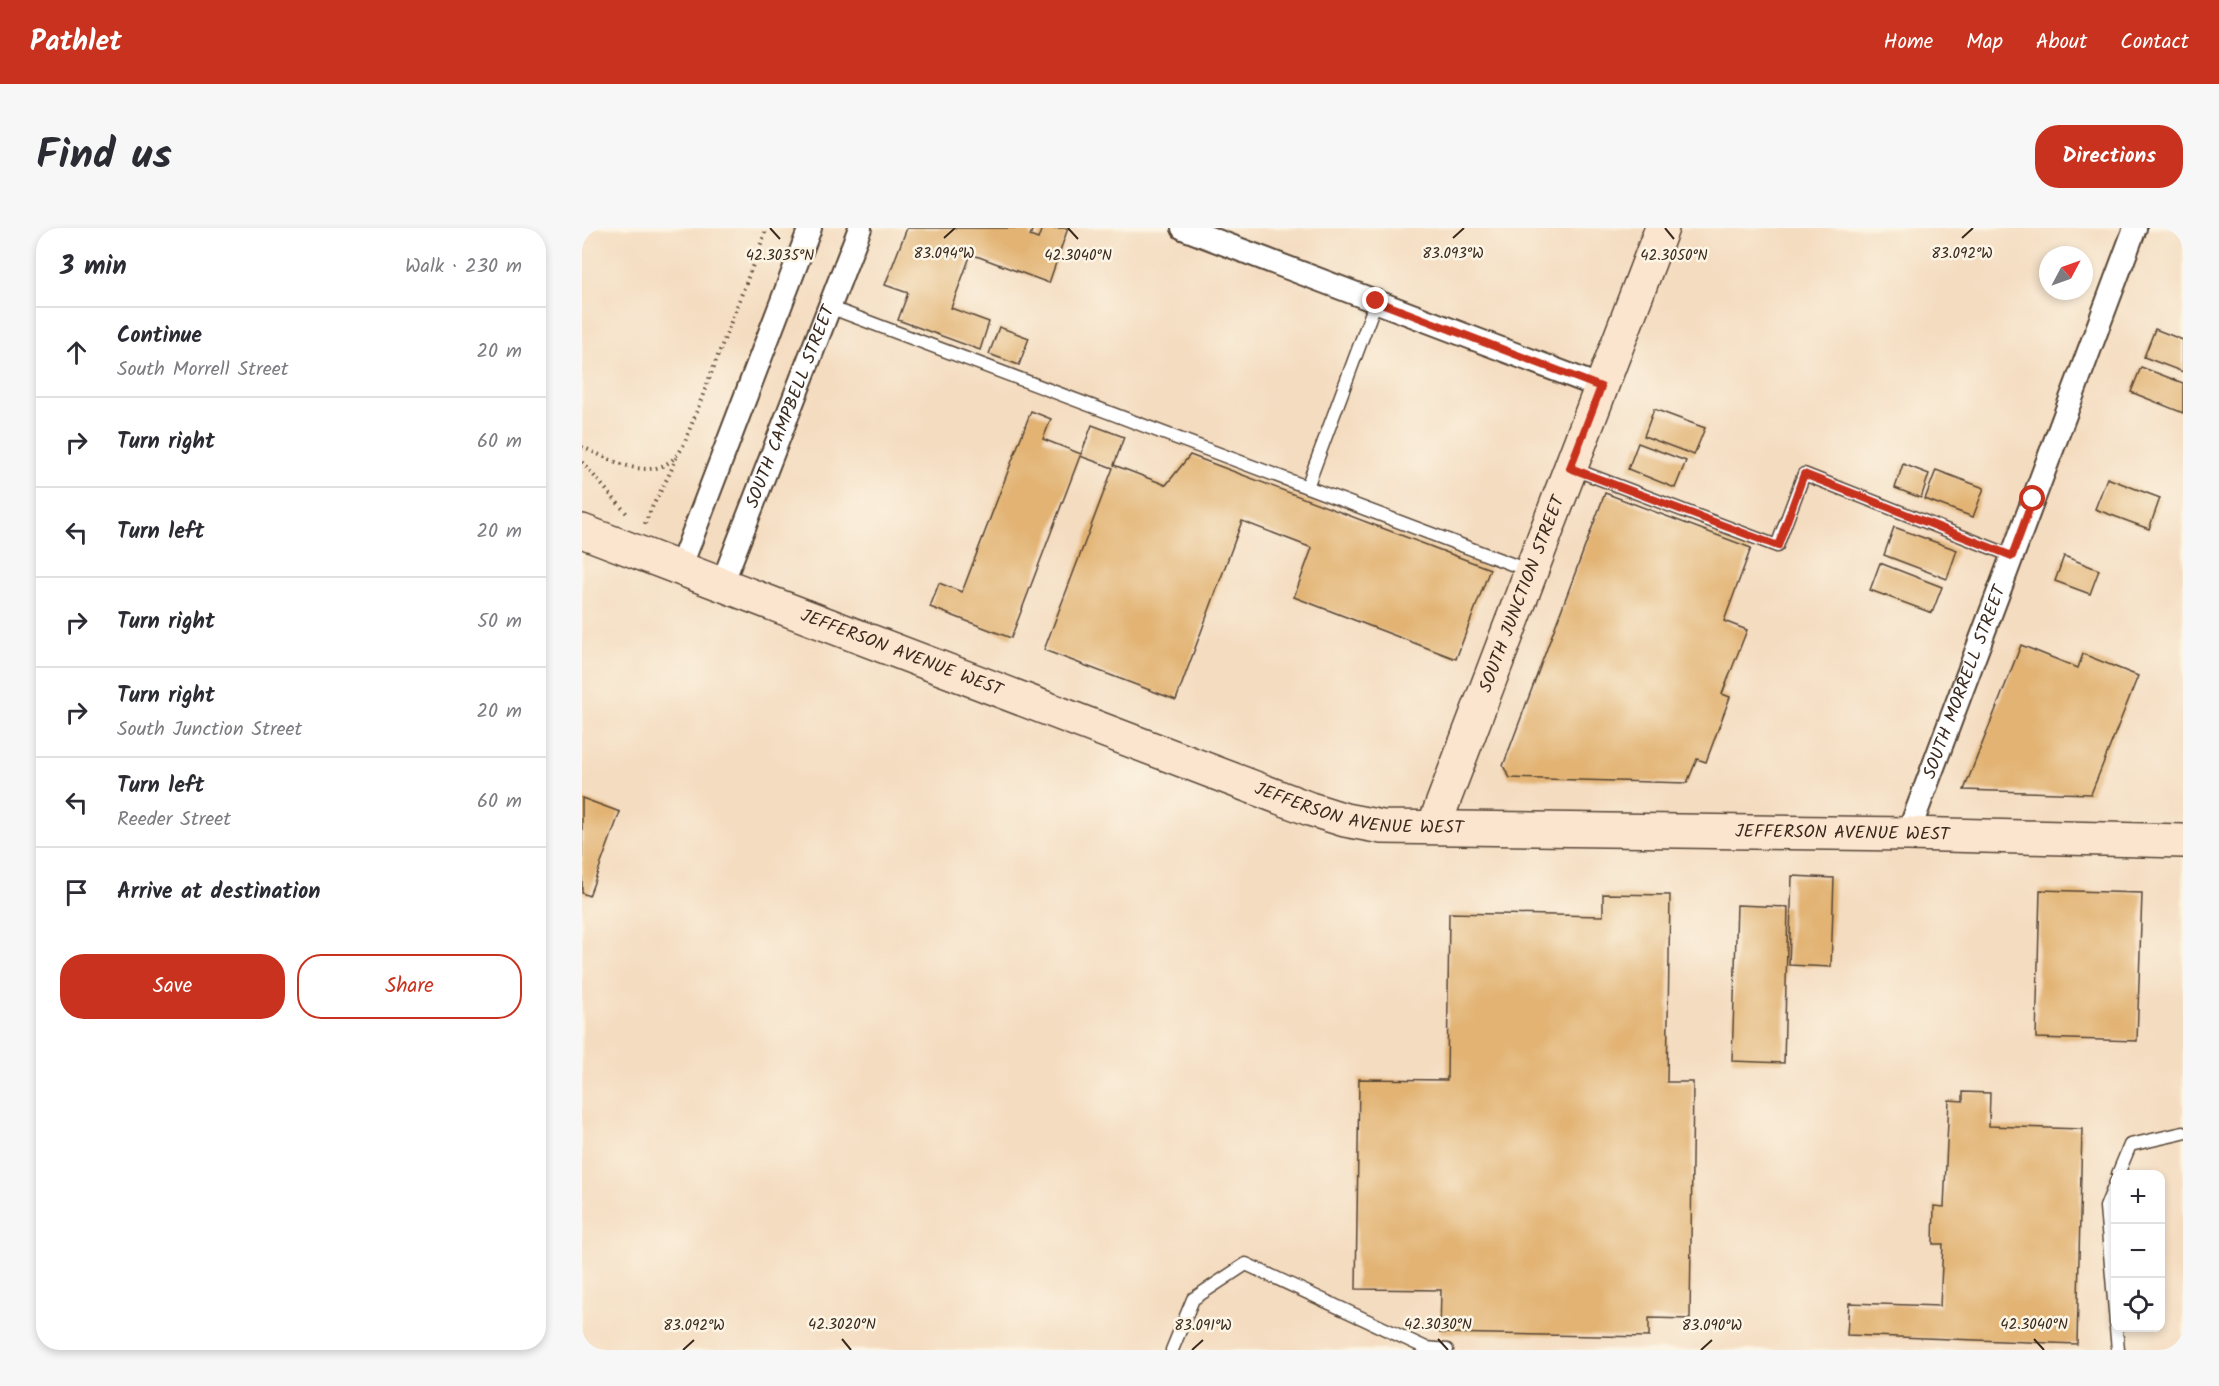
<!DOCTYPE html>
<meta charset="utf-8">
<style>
:root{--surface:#fff;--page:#f7f7f7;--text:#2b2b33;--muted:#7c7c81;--line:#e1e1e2;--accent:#c8321e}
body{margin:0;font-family:Kalam,sans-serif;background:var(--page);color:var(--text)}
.controls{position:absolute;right:18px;bottom:18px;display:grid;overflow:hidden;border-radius:12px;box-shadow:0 3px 9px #0003}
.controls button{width:54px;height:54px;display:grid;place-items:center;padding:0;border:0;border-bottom:2px solid var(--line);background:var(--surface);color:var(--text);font:30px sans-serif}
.compass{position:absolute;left:1457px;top:18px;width:54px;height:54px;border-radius:50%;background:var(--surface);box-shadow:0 3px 9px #0003;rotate:49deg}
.stop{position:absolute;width:18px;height:18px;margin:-14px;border:4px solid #c8321e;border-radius:50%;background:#fff}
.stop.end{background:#c8321e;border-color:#fff;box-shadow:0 2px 6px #0008}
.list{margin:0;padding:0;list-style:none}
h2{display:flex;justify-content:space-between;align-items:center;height:78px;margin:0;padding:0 24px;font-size:26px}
h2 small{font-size:20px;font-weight:400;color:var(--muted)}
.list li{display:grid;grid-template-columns:39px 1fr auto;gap:18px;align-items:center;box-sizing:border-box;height:90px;padding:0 24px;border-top:2px solid var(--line)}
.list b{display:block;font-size:22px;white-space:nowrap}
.list p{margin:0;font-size:20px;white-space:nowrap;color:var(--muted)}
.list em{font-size:20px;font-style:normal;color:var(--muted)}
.actions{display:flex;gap:12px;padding:18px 24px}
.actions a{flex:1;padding:14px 0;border:2px solid var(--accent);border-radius:24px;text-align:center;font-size:21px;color:var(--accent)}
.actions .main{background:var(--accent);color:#fff}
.icon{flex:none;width:33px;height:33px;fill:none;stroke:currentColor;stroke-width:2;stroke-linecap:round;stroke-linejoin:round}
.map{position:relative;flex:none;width:1601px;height:1122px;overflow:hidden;border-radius:24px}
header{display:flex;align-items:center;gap:36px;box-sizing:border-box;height:84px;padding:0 30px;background:var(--accent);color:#fff}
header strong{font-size:28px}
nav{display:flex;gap:33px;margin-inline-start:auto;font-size:21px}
.intro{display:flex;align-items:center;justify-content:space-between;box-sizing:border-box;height:144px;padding:0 36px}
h1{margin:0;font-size:42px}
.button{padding:15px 27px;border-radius:24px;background:var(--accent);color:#fff;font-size:21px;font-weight:700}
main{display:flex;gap:36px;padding:0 36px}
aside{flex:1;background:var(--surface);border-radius:24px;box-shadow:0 3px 9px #0003}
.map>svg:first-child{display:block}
.building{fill:#e2b373}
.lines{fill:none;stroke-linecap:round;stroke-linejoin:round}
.lane-casing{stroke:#574536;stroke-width:15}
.street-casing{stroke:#574536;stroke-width:26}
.secondary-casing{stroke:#574536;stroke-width:36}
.path{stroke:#574536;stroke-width:4;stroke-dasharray:1.5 4.5;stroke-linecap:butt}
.lane{stroke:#fff;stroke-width:12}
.street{stroke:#fff;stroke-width:22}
.secondary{stroke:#fce5cf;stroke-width:33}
.route{stroke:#c8321e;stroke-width:8}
.ticks{fill:none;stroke:#3b2a1e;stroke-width:2}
.labels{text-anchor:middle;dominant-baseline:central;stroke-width:5;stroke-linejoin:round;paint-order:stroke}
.street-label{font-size:18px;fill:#3b2a1e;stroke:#fcf5e5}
.ticks-label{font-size:15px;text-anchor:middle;fill:#3b2a1e;stroke:#fcf5e5;stroke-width:5;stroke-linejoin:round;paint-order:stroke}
</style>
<header>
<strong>Pathlet</strong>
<nav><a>Home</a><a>Map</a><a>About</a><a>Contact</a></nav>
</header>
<div class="intro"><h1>Find us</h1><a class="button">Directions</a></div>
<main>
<aside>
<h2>3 min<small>Walk · 230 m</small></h2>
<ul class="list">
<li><svg class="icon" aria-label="ahead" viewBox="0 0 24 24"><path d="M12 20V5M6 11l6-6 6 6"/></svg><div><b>Continue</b><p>South Morrell Street</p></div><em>20 m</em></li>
<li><svg class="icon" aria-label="right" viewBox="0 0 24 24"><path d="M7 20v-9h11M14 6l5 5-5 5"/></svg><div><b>Turn right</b></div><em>60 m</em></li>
<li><svg class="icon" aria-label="left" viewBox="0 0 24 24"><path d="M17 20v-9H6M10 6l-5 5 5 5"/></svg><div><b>Turn left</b></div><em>20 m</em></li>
<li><svg class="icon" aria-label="right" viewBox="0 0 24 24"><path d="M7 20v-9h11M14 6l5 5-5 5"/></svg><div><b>Turn right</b></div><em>50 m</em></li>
<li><svg class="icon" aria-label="right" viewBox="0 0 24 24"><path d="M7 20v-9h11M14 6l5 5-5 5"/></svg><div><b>Turn right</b><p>South Junction Street</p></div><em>20 m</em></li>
<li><svg class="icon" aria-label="left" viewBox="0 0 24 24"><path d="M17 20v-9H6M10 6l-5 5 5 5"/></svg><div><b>Turn left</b><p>Reeder Street</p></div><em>60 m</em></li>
<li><svg class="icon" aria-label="arrive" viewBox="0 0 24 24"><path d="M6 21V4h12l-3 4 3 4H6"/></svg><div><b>Arrive at destination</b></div></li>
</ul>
<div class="actions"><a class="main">Save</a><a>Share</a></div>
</aside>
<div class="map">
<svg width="1601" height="1122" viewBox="0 0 1601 1122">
<rect width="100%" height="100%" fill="#fcf5e5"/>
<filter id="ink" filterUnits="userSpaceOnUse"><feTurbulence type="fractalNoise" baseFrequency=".0167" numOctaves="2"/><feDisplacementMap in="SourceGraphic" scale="12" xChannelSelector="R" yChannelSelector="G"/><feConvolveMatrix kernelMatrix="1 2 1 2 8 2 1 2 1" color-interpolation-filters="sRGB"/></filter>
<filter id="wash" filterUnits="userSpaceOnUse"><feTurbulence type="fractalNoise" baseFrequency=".008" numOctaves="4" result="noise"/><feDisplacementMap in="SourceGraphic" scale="24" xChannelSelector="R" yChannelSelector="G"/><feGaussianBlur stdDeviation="1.35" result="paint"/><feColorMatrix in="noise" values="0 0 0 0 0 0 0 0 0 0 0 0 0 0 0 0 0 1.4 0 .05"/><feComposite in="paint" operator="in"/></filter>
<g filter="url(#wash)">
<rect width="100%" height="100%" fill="#f4dcc0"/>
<g id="blocks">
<!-- building -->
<g class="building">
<polygon points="325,0 451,0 448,8 456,11 460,0 486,0 467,55 389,26 369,80 407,94 398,122 316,92 326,65 303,57"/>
<polygon points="417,99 447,110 437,137 407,126"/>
<polygon points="1573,101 1601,112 1601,144 1562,129"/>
<polygon points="1559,139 1601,155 1601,185 1549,164"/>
<polygon points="1072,181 1123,200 1112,227 1062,208"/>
<polygon points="449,183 469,191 461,211 499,226 510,197 542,209 532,237 584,257 608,227 908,341 874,431 712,369 730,320 660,293 594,472 462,422 531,240 498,228 429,410 348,379 357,355 380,364"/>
<polygon points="1056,215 1104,233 1093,260 1046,241"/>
<polygon points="1321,236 1347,246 1339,270 1313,260"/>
<polygon points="1354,242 1402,260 1391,289 1343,271"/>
<polygon points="1525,250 1578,270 1567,301 1513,281"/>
<polygon points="1023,265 1169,320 1142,393 1165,402 1140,466 1148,469 1124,534 1115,531 1105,555 928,550 921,538"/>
<polygon points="1312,299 1375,322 1365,351 1302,327"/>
<polygon points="1482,328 1517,342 1508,366 1473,353"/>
<polygon points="1298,335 1360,359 1350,385 1288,362"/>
<polygon points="1439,417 1496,440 1501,426 1556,448 1509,566 1382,562"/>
<polygon points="0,570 38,584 7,668 0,665"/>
<polygon points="1210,648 1252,650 1249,739 1207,737"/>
<polygon points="1458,662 1560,665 1555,813 1454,810"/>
<polygon points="1021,666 1088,667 1085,854 1111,854 1108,1091 1067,1090 1067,1109 858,1105 859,1062 774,1061 777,851 865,852 867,685 1021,688"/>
<polygon points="1155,677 1206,679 1202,835 1150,833"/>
<polygon points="1381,864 1408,865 1407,898 1500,901 1495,1116 1265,1107 1267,1075 1358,1078 1361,1016 1351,1016 1352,978 1362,979 1367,872 1381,873"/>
</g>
</g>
</g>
<g filter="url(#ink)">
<use href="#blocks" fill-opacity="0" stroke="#574536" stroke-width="1.5"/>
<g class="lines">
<defs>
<g id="lane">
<polyline points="247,79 948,343"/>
<polyline points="989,240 1195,318 1222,246 1430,328"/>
<polyline points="725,259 794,73"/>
<polyline points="1536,946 1548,917 1601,905"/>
<polyline points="1534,954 1524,979 1534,1095"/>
<polyline points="1534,1100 1536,1122"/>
<polyline points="590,1122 611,1071 664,1036 844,1120 865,1122"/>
</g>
<g id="street">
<polyline points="601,0 1019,159"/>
<polyline points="98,340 228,0"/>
<path id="s1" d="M140,356L278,0"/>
<path id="s2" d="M1326,606L1553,0"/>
</g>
<g id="secondary">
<path id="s3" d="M0,303L728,581L763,592L800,599L1326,606L1601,613"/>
<path id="s4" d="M852,598L1080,0"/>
</g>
</defs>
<!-- lane casing -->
<use href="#lane" class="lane-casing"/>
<!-- street casing -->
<use href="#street" class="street-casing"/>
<!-- secondary casing -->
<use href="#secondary" class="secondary-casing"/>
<!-- path -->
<g class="path">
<path d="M0,219C29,231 69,257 95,227C99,223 102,216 104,211L185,0"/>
<polyline points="0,234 47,288"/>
<path d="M63,296C72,271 87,252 95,227"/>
</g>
<!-- lane -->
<use href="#lane" class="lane"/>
<!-- street -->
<use href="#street" class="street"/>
<!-- secondary -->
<use href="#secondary" class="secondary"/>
</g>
</g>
<g class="lines" filter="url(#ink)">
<!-- route -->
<polyline class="route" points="794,73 1019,159 988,240 1196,318 1222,246 1430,328 1451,271"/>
</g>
<!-- ticks -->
<path class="ticks" d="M188,0L198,11M486,0L496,11M1083,0L1092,11M362,10L373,0M871,10L882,0M1380,10L1391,0M260,1111L269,1122M856,1111L866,1122M1452,1111L1462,1122M101,1122L112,1112M610,1122L621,1112M1119,1122L1130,1112"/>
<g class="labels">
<!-- street labels -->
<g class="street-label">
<text stroke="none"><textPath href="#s1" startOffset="190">SOUTH CAMPBELL STREET</textPath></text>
<text stroke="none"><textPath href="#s4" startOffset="248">SOUTH JUNCTION STREET</textPath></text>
<text stroke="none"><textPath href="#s3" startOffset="342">JEFFERSON AVENUE WEST</textPath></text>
<text stroke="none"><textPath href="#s2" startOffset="162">SOUTH MORRELL STREET</textPath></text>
<text stroke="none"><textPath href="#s3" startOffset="828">JEFFERSON AVENUE WEST</textPath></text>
<text stroke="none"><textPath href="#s3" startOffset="1314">JEFFERSON AVENUE WEST</textPath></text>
</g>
</g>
<g class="ticks-label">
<text x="362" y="30">83.094°W</text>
<text x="871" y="30">83.093°W</text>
<text x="1380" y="30">83.092°W</text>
<text x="496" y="32">42.3040°N</text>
<text x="1092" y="32">42.3050°N</text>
<text x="198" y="32">42.3035°N</text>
<text x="260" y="1101">42.3020°N</text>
<text x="856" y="1101">42.3030°N</text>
<text x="1452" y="1101">42.3040°N</text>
<text x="112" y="1102">83.092°W</text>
<text x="621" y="1102">83.091°W</text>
<text x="1130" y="1102">83.090°W</text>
</g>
</svg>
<div class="controls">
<button>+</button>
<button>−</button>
<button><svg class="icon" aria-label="locate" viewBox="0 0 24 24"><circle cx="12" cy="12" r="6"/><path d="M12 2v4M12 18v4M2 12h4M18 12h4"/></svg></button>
</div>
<svg class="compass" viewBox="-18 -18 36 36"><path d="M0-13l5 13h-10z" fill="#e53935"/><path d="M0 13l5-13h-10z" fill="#7c7c81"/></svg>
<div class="stop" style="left:1451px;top:271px"></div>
<div class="stop end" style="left:794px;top:73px"></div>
</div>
</main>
